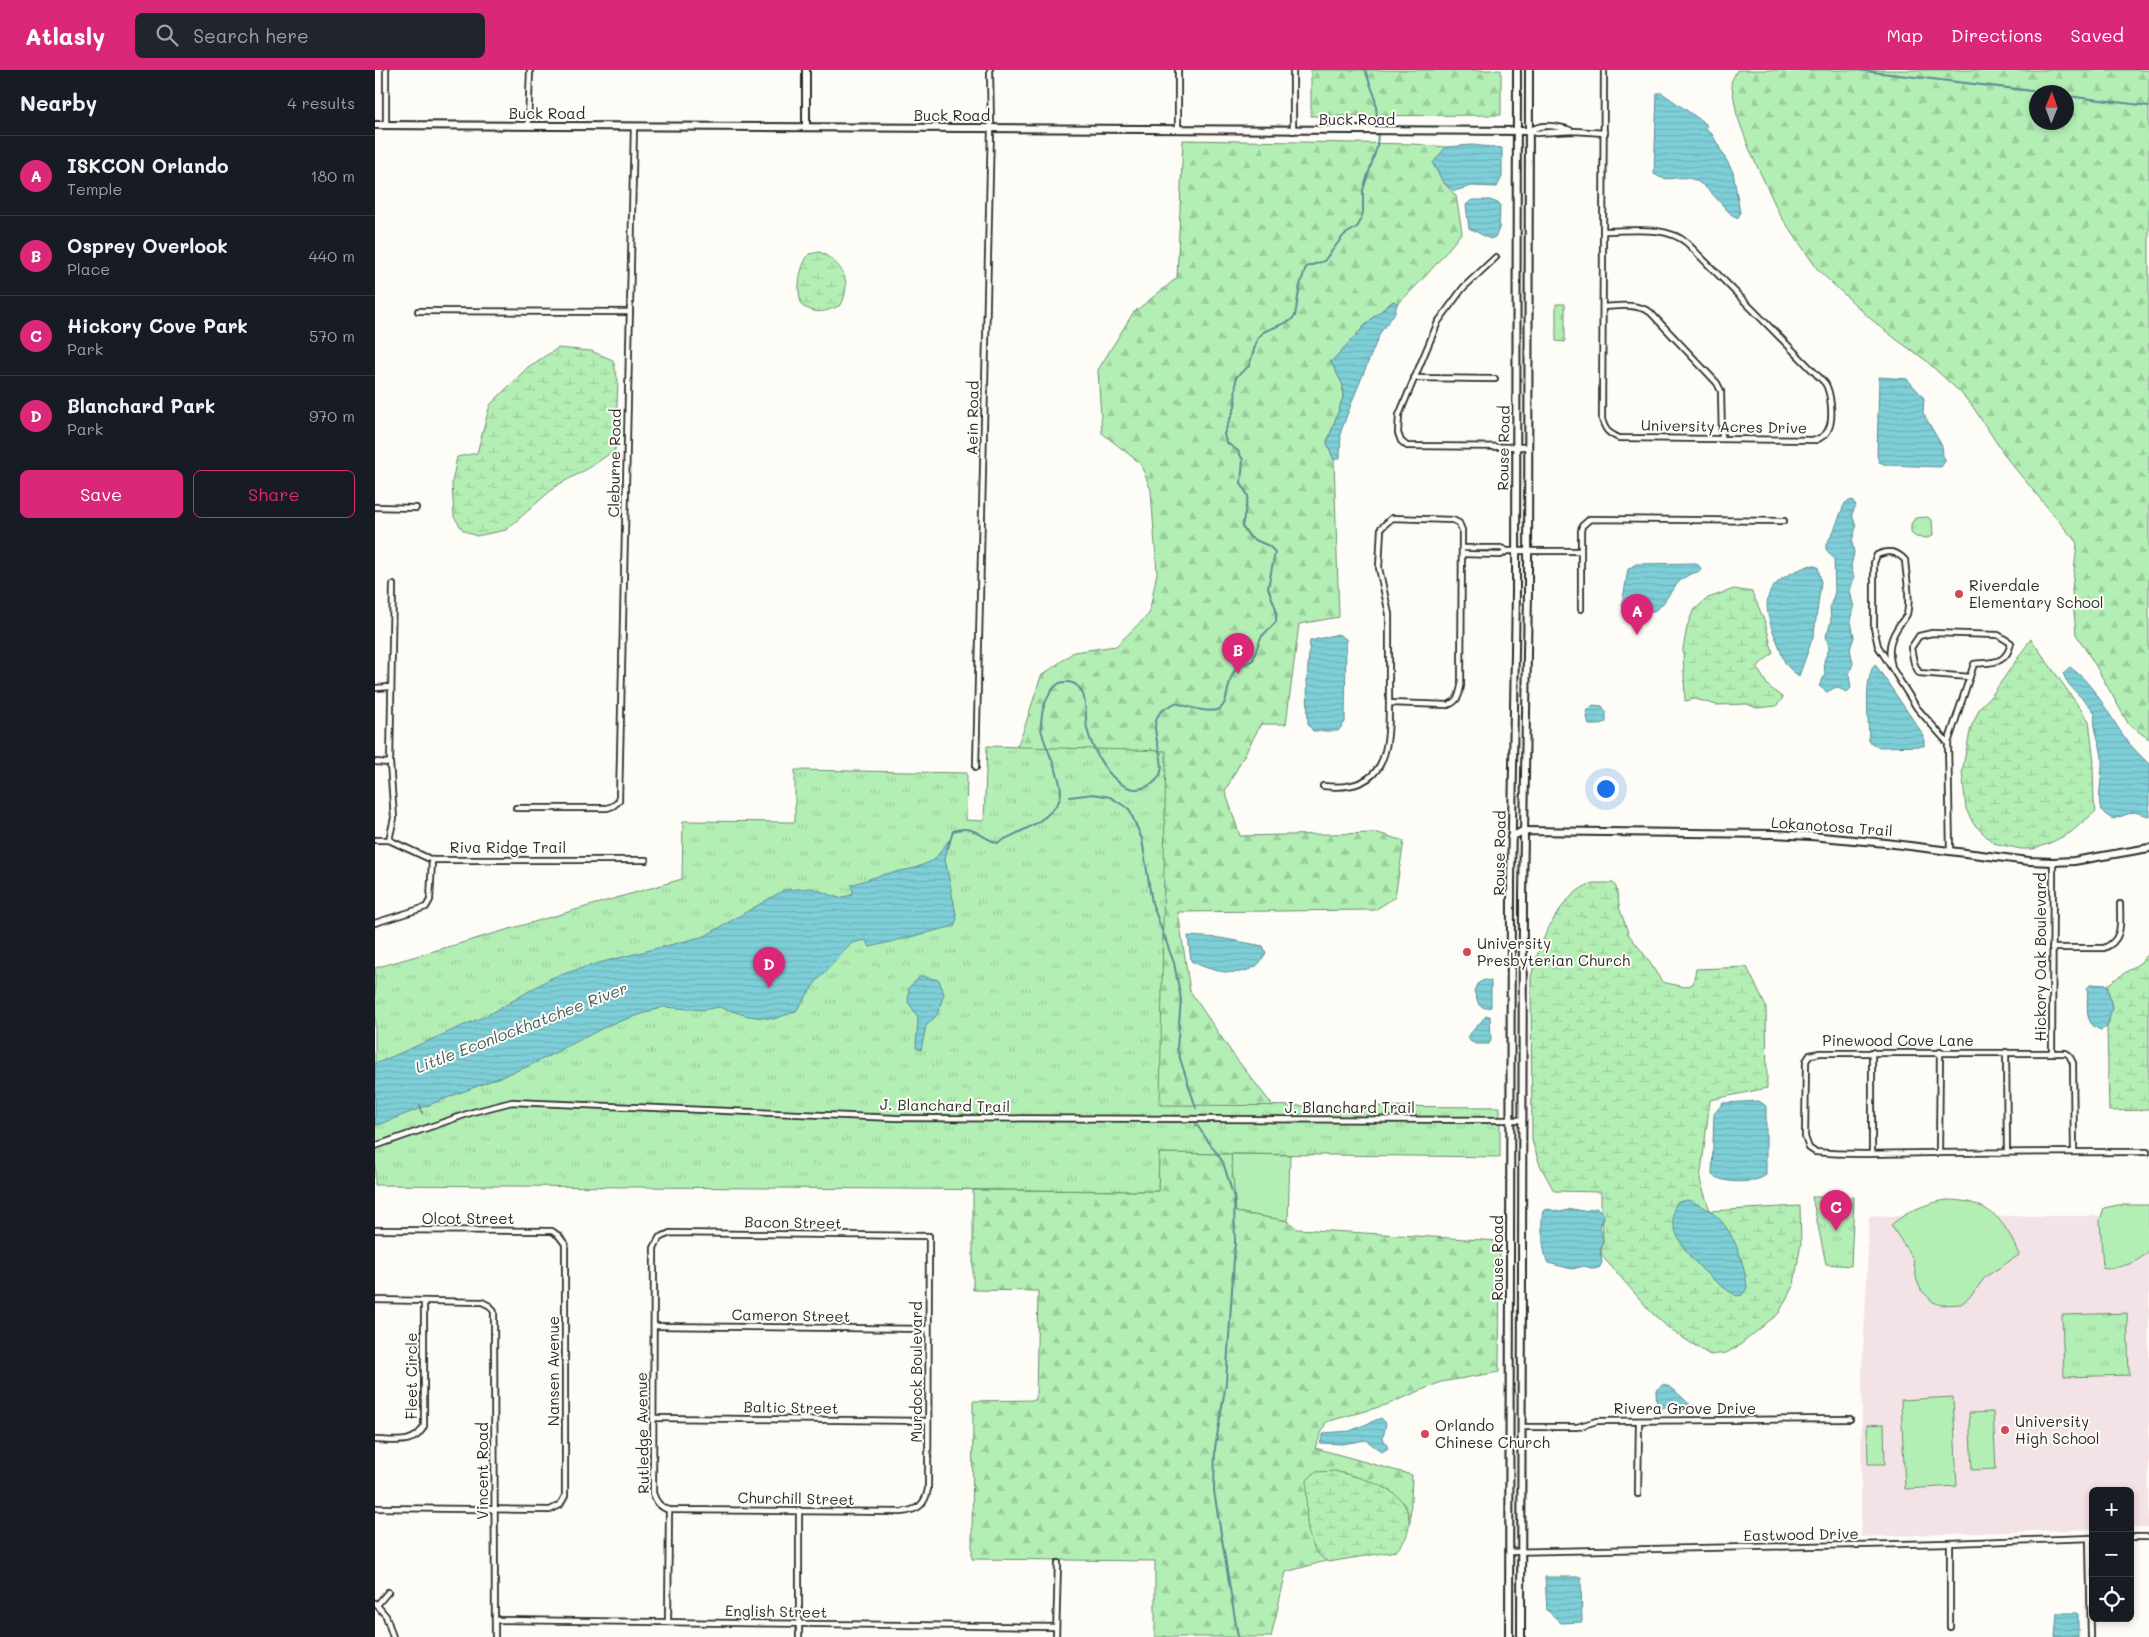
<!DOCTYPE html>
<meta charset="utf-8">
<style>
:root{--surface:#171b24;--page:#20242c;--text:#f1f3f6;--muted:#9ea1a6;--line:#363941;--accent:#db2777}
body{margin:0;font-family:Mali,sans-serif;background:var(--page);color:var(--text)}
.controls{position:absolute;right:15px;bottom:15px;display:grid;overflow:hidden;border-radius:8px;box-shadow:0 2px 8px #0003}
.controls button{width:45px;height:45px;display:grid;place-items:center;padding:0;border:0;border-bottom:1px solid var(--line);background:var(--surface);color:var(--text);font:25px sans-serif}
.compass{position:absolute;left:1654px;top:15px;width:45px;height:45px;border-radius:50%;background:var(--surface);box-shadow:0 2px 8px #0003;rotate:1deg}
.you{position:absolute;left:1230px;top:718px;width:18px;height:18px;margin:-12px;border:4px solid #fff;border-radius:50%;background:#1a73e8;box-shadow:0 0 0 8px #1a73e833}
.badge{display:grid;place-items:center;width:32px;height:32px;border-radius:50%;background:var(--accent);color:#fff;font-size:16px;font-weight:700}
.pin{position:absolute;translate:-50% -41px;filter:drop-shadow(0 1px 2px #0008)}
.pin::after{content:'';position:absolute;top:26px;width:18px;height:15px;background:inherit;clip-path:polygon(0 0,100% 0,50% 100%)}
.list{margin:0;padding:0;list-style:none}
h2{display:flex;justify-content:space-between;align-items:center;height:65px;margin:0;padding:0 20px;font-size:21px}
h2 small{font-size:16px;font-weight:400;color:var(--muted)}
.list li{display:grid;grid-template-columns:32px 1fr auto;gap:15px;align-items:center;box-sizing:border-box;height:80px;padding:0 20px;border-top:1px solid var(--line)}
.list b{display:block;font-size:19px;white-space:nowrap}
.list p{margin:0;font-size:16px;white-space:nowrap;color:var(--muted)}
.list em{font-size:16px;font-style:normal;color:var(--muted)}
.actions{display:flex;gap:10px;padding:15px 20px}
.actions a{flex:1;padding:11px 0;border:1px solid var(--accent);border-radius:8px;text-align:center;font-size:18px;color:var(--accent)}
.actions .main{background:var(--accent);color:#fff}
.icon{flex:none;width:28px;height:28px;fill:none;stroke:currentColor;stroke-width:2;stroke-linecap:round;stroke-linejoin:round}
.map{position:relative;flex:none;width:1774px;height:1567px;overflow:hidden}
header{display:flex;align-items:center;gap:30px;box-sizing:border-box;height:70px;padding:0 25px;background:var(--accent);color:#fff}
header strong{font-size:24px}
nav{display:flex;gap:28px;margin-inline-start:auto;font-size:18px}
.search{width:350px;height:45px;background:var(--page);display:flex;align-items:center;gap:12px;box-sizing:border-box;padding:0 18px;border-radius:8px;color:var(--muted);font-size:19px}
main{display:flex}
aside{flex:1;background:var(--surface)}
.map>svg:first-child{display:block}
.built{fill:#f3e2e6}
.grass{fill:#b3efb5;stroke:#6f8d70}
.forest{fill:url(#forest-firs);stroke:#6f8d70;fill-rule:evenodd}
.wetland{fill:url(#wetland-marsh);stroke:#6f8d70}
.park{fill:url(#park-tufts);stroke:#6f8d70}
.water{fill:url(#water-rules);stroke:#5d8d93}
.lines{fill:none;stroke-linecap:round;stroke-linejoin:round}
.stream{stroke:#5d8d93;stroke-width:2}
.street-casing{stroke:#2b2b2b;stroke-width:8}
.secondary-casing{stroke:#2b2b2b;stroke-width:10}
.street{stroke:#fdfcf7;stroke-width:4.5}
.secondary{stroke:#fdfcf7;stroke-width:6}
.poi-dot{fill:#d1495b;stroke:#fdfcf7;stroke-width:2}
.labels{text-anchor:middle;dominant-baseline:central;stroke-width:4;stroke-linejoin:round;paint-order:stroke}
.street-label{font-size:15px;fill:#2b2b2b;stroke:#fdfcf7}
.poi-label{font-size:15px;fill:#2b2b2b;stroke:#fdfcf7;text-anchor:start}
.water-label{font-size:16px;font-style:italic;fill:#445c5f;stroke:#fdfcf7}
</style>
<header>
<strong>Atlasly</strong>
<div class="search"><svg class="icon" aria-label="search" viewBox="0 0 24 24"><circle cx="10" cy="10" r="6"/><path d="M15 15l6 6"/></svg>Search here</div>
<nav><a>Map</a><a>Directions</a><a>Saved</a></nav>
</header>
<main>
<aside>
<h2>Nearby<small>4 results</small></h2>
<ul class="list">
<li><span class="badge">A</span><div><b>ISKCON Orlando</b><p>Temple</p></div><em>180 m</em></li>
<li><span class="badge">B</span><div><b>Osprey Overlook</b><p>Place</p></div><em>440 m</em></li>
<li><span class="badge">C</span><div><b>Hickory Cove Park</b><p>Park</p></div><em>570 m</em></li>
<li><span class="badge">D</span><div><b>Blanchard Park</b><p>Park</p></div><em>970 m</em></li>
</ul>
<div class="actions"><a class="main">Save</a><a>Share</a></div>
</aside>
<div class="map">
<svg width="1774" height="1567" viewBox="0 0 1774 1567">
<defs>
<pattern id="forest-firs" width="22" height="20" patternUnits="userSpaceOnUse" patternTransform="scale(1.25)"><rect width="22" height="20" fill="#b3efb5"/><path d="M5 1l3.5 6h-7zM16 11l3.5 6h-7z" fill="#9acd9c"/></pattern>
<pattern id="wetland-marsh" width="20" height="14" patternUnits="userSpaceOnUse" patternTransform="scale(1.25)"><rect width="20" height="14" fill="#b3efb5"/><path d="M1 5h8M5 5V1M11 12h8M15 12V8" fill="none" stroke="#9acd9c"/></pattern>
<pattern id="park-tufts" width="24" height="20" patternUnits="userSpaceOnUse" patternTransform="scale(1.25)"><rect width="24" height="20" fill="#b3efb5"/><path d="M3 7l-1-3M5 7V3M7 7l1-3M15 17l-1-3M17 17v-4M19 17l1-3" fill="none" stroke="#9acd9c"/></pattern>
<pattern id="water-rules" width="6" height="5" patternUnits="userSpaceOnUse" patternTransform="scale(1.25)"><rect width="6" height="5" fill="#7ecfd8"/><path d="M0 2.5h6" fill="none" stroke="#6db2ba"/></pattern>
</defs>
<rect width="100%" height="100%" fill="#fdfcf7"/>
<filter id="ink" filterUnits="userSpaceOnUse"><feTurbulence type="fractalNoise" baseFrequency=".02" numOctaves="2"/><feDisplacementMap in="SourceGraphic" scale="10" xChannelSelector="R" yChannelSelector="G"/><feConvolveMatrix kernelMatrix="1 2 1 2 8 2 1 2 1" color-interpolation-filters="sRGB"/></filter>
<g filter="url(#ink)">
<!-- built -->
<polygon class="built" points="1494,1146 1774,1146 1774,1457 1755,1457 1755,1421 1718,1421 1718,1459 1486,1467 1487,1299 1492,1211"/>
<!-- grass -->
<g class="grass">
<polygon points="856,1084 915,1085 913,1151 860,1142"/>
<path d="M1571,1130C1613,1130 1629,1148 1644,1185L1610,1207L1597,1225L1586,1234L1566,1235L1558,1232L1546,1220L1542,1211L1538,1189L1516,1155C1533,1141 1549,1134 1571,1130Z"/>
<path d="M1743,1135H1774V1181C1762,1194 1745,1198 1728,1198L1725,1150L1729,1138Z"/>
<polygon points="1578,1327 1582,1416 1530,1419 1526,1330"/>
<polygon points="1618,1342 1621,1399 1597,1400 1594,1343"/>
<polygon points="1509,1354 1510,1394 1493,1394 1492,1355"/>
</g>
<!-- forest -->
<g class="forest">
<polygon points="936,0 1126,0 1126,45 936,46"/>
<path d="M1362,0H1774V669L1754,655L1722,598L1701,564L1697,520L1702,473L1633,390L1598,337L1586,323L1549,289L1522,270L1497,250L1443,200L1405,145L1375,81L1362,45L1356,12ZM1692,22V52H1662V22Z"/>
<path d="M808,70L1038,74L1071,77L1058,94L1068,112L1081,126L1087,162C1067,188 1047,212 1022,234L1018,231L996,249L956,292L968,315V328L952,373L959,390L964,547L924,554L911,654H886L850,721L865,766L1003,763L1029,771L1020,827L1000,840L803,842L815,921L857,983L898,1036L782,1038L609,751L648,662L666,606L699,582L741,576L774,544L782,503L776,420L765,393L727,363L723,300L758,243L802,208Z"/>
<polygon points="784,1083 856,1084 861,1142 913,1151 922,1159 1125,1171 1124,1302 1066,1312 1011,1335 951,1352 940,1378 1037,1405 1035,1453 1001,1477 911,1502 896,1567 780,1567 780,1491 597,1489 598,1331 661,1330 663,1221 598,1220 598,1120 783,1121"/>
</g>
<!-- wetland -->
<g class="wetland">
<path d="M445,182C467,194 478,210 466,235C449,242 444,245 427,236C421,220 424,198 434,184Z"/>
<polygon points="183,278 216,281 238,290 243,311 240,380 214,398 181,416 131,460 101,466 88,460 79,447 77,413 82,387 102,383 115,335 153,297"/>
<polygon points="1359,519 1377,522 1390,552 1398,583 1384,595 1383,599 1393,616 1408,628 1401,636 1382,638 1372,634 1342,635 1320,629 1310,631 1308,579 1312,557 1318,541 1333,528"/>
<polygon points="1656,569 1714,651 1719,692 1718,696 1719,732 1721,741 1695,763 1673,774 1658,779 1646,779 1618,773 1598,753 1591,739 1587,701 1596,657 1606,636 1617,625"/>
<path d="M1218,813H1238L1241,817L1245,840L1254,865L1272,888L1287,912L1310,917L1318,914L1321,899L1372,897L1391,937L1392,1018L1335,1030L1325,1110L1335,1141L1425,1136L1426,1173L1419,1214L1404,1243L1365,1275L1351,1283L1335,1285L1297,1261L1278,1244L1227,1186C1225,1180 1228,1176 1228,1170C1228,1160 1226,1156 1229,1146L1226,1141V1122L1179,1121L1165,1095L1157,1071L1156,908C1162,877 1184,823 1218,813Z"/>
<polygon points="1774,882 1774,1040 1734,1041 1732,957 1737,938 1732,915 1766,892"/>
<path d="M960,1401C986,1408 1033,1418 1034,1450C1035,1462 1030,1472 1021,1481L953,1492C926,1475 932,1439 932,1410L940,1402Z"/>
</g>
<!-- park -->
<g class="park">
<polygon points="1181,234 1190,234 1190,272 1181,271"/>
<polygon points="1552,447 1557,450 1558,465 1553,468 1541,467 1536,463 1536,454 1540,448"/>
<polygon points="612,676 791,681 785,1035 1125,1037 1125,1087 784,1083 783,1121 0,1115 0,898 307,809 308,751 420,752 420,700 592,703 591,750 609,751"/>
<polygon points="1437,1127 1479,1127 1476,1196 1451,1194"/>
<polygon points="1752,1243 1754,1305 1689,1307 1687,1245"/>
</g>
<!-- water -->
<g class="water">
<path d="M1282,23H1287L1331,54L1332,61L1337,64L1358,102L1365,143L1363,148L1357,145C1345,134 1330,111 1313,108C1299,106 1292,113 1279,104Z"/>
<polygon points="1097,75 1127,78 1127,107 1122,117 1097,116 1079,121 1068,112 1058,93 1071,77"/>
<polygon points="1097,130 1115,130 1125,134 1124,159 1120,167 1115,169 1094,158 1091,135"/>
<polygon points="1019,231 1022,234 1020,243 1005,263 978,329 966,361 965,388 959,390 952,373 968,328 968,315 956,292 996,249"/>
<polygon points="1504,307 1532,309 1549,328 1548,343 1567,376 1568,386 1571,390 1566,397 1512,395 1504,392 1502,385"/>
<path d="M1477,430L1481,435L1477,444L1481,457L1477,471L1479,483L1476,496L1479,508L1475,521L1479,538L1476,551L1479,567L1475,579L1478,593L1474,605L1476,618L1472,622L1461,617L1452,622L1444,616L1450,605L1449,591L1454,578L1451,566L1456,552L1455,537L1460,522L1459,489L1451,479V474C1460,462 1464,446 1470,433Z"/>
<path d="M1321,493L1326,498L1325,501C1320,503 1314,504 1310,507C1287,523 1292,552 1250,541L1247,535L1253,499L1261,494Z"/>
<path d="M1436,495L1443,497L1446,512L1439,564L1424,606C1406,593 1410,591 1402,571C1382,526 1392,511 1436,495Z"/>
<polygon points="963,564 971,569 970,652 963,661 938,661 933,654 932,609 935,571"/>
<path d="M1500,594L1549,666V676L1502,677L1494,671C1494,651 1488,609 1500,594Z"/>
<path d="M1695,597C1719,614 1732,642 1748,665C1755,676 1765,685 1774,694V746L1759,742L1738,749C1732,746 1727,743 1725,736C1723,722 1728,703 1727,688C1726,673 1717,658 1720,643C1710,628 1693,619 1688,603Z"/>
<polygon points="1218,635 1227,636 1231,642 1231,652 1223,655 1214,655 1211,642"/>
<polygon points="574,770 570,789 582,849 579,856 495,877 490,870 477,873 441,912 421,941 399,949 373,946 344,937 328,940 288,937 234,955 154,996 0,1056 0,994 117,943 176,908 216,895 330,866 409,820 437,818 464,828 476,825 478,821 476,815 506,805 540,798 559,790"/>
<path d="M813,866L845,868L888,876L891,883C888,887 885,894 881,896C862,909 833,900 816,891Z"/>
<polygon points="546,906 564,910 569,924 562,945 551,956 546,980 541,978 543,947 533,932 534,917"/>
<polygon points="1109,910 1116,911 1116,937 1110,938 1104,935 1099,921 1102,914"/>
<path d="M1716,914L1732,915L1737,938L1732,957L1726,960C1707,954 1714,935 1712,918Z"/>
<polygon points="1111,946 1115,946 1116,970 1114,974 1101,974 1095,971 1093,966"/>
<path d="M1384,1031L1391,1036V1105C1380,1114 1349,1114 1337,1105L1339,1044L1348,1033Z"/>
<path d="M1313,1130C1320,1133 1327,1136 1334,1140C1358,1157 1369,1190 1372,1218L1367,1225L1362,1226C1336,1212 1283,1165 1302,1132Z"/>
<path d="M1221,1138L1226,1141L1229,1146L1225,1157L1228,1171L1225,1180L1227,1192L1225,1197L1220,1199L1209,1196L1197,1199L1173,1193C1168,1185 1165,1150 1168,1141L1173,1139L1185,1142L1197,1139L1209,1141Z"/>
<path d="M1289,1314L1298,1319L1322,1341C1310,1334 1293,1333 1282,1341L1281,1320Z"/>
<polygon points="1006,1348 1011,1353 1008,1368 1013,1378 1007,1382 991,1370 967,1374 945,1373 949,1363 975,1361"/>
<polygon points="1170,1507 1206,1507 1207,1552 1186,1553 1172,1540"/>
<polygon points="1682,1543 1703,1543 1703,1567 1680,1567"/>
</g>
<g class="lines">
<!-- stream -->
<g class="stream">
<polyline points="990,0 1000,27 1003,57"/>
<polyline points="1481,0 1666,22"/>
<polyline points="1692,26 1774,36"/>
<polyline points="695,727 718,724 735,727 754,739 767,769 777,833 799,893 806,929 802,979 821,1038"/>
<path d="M573,778L578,761C598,754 603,766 622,773C642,762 672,753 684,731C693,714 668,677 666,658C666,651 667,642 669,636C672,628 676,619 683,614C687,611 691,612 694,612C715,616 709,644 712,658C717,682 743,731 773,716C805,701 769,666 784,644C787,639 795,636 800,633C812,636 830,643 842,640C855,637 851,608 861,599C865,595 873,593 878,590L886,567L901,552V539L893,518L900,482L894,476L876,468L867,457L873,426L866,413L868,390L863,381L851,372L849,364L860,337L861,307L874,296L882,270L888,262L915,251L920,246L925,215L931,197L949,191L969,165L982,157L985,152L988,142V120L1002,77L1003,62"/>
<polyline points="45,1036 47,1043"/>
<polyline points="821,1054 848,1092 859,1128 860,1173 851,1313 840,1378 839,1421 863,1567"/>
</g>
<defs>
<g id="street">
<polyline points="11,55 11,0"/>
<polyline points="153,55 155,0"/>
<polyline points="803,60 803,0"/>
<polyline points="918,61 918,0"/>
<polyline points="1154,61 1161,63 1199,61 1230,63"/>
<path d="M1155,61C1166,53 1182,56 1195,60"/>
<path d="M1229,161C1256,161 1291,155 1312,173L1450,313C1456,322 1459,350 1453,360C1451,366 1446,367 1441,370L1244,368C1233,363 1230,360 1227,349L1229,0"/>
<polyline points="1121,187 1088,218 1063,252 1024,345 1023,363 1026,371 1032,376 1153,377"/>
<path d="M1228,237C1245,236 1260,233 1275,242L1342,313L1346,321L1347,369"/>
<polyline points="43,241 255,242"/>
<polyline points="1039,308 1120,309"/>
<polyline points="0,437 41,438"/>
<path d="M1017,448L1078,450L1084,453L1087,460L1086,616C1084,626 1083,631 1073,635L1014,633V544L1004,498L1006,458Z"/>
<polyline points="1087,478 1126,478 1132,481 1206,481"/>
<polyline points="1087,484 1126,485 1132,481"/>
<polyline points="1206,539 1206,461 1207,456 1215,449 1409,451"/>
<path d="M1517,597C1512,580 1515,568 1525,554C1527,551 1531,547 1532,544C1536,527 1531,506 1530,490C1521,481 1514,480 1502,485L1499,493V558L1503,576L1542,638L1573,673"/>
<polyline points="0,618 16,617"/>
<polyline points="0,692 15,693"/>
<polyline points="601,697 616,58 615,0"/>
<path d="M948,716C1011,723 1014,682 1014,633"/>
<polyline points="141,738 232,738 238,736 244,731 259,56"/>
<polyline points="0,770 14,770 57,790 271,790"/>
<polyline points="14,770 19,748 15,693 18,515"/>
<path d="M1575,780L1573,673L1599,594C1618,592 1631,595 1636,573L1623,565L1557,563L1544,566L1536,578L1539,593L1544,603L1595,607"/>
<polyline points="0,853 51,837 55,830 57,790"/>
<path d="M1677,878H1729C1749,870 1745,852 1745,834"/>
<polyline points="1497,982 1497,1083"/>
<polyline points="1631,982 1632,1082"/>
<polyline points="1677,982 1678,792"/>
<polyline points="0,1076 98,1042 137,1032 521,1048 1147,1050"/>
<path d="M1699,1082L1698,993L1694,985L1691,983H1445L1435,985L1431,991L1430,1067L1434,1078L1440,1082C1478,1086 1517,1083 1555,1083C1627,1082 1700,1082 1772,1082"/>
<polyline points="1564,1083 1565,982"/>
<polyline points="0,1160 177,1161 184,1166 190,1174 190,1426 185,1435 175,1440 0,1438"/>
<path d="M295,1163L554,1166L553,1419C550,1435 543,1440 527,1442L294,1440C285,1437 281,1432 278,1423L279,1178L284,1168Z"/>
<polyline points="0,1230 107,1232 115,1236 119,1242 120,1567"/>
<polyline points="279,1256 553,1259"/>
<polyline points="279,1348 553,1351"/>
<polyline points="1147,1357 1202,1357 1222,1351 1475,1349"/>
<path d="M0,1370C18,1370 40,1376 49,1356V1231"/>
<polyline points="1263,1424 1264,1351"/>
<polyline points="1755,1467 1774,1467"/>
<polyline points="1714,1468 1716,1567"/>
<polyline points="1134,1482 1575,1473 1718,1468"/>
<polyline points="0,1533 11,1546 18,1567"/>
<polyline points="2,1535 13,1522"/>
<polyline points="120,1550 681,1557"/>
<polyline points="293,1552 294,1440"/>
<polyline points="1575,1557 1575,1473"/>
<polyline points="424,1567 424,1440"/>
<polyline points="681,1567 683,1493"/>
</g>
<g id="secondary">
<polyline points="0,55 1154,61"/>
<polyline points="431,57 431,0"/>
<polyline points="1136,767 1148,761 1398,764 1436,766 1511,773 1654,791 1678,792 1699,791 1774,778"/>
<polyline points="1134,1567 1136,813 1141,522 1142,0"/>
<polyline points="1146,1567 1148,826 1153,522 1154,0"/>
</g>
</defs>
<!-- street casing -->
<use href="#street" class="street-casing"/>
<!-- secondary casing -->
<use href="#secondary" class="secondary-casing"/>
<!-- street -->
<use href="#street" class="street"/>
<!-- secondary -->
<use href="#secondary" class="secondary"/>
</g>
</g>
<!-- markers -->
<g class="poi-dot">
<circle cx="1584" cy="524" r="5"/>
<circle cx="1092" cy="882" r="5"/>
<circle cx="1630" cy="1360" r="5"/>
<circle cx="1050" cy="1364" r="5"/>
</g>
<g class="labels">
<!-- street labels -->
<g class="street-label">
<text x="172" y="43">Buck Road</text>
<text x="577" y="45">Buck Road</text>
<text x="982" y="49">Buck Road</text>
<text transform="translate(597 348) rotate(-89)">Aein Road</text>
<text transform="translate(1349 356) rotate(1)">University Acres Drive</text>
<text transform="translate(1128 378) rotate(-89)">Rouse Road</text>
<text transform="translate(239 393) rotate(-89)">Cleburne Road</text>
<text transform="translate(1457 756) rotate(4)">Lokanotosa Trail</text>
<text x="133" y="777">Riva Ridge Trail</text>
<text transform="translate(1124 783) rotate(-89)">Rouse Road</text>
<text transform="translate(1665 887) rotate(-90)">Hickory Oak Boulevard</text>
<text x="1523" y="970">Pinewood Cove Lane</text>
<text transform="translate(570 1035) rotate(1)">J. Blanchard Trail</text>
<text x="975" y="1037">J. Blanchard Trail</text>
<text x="93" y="1148">Olcot Street</text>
<text transform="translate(418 1152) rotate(1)">Bacon Street</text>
<text transform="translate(1122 1188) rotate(-90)">Rouse Road</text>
<text transform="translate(416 1245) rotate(1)">Cameron Street</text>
<text transform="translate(178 1301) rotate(-90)">Nansen Avenue</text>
<text transform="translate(541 1302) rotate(-90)">Murdock Boulevard</text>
<text transform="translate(36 1306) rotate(-90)">Fleet Circle</text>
<text transform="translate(416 1337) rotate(1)">Baltic Street</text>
<text x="1310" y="1338">Rivera Grove Drive</text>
<text transform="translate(267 1363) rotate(-91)">Rutledge Avenue</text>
<text transform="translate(107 1401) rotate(-90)">Vincent Road</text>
<text transform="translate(421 1428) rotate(1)">Churchill Street</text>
<text transform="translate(1426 1464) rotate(-1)">Eastwood Drive</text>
<text transform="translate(401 1541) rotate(1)">English Street</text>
</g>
<!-- poi labels -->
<g class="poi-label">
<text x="1594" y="515">Riverdale<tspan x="1594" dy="17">Elementary School</tspan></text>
<text x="1102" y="873">University<tspan x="1102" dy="17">Presbyterian Church</tspan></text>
<text x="1640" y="1351">University<tspan x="1640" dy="17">High School</tspan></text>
<text x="1060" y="1355">Orlando<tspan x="1060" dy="17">Chinese Church</tspan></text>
</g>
<!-- water labels -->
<g class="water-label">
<text transform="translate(146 957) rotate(-21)">Little Econlockhatchee River</text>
</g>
</g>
</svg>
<div class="controls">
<button>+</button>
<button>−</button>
<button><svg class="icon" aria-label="locate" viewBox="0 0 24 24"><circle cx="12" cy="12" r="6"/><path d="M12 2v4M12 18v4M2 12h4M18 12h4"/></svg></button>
</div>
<svg class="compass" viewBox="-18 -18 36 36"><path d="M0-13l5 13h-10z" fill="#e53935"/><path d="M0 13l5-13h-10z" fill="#9ea1a6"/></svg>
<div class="you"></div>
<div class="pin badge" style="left:1262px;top:565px">A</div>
<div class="pin badge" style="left:863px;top:604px">B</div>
<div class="pin badge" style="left:1461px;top:1161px">C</div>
<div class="pin badge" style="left:394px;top:918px">D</div>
</div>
</main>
